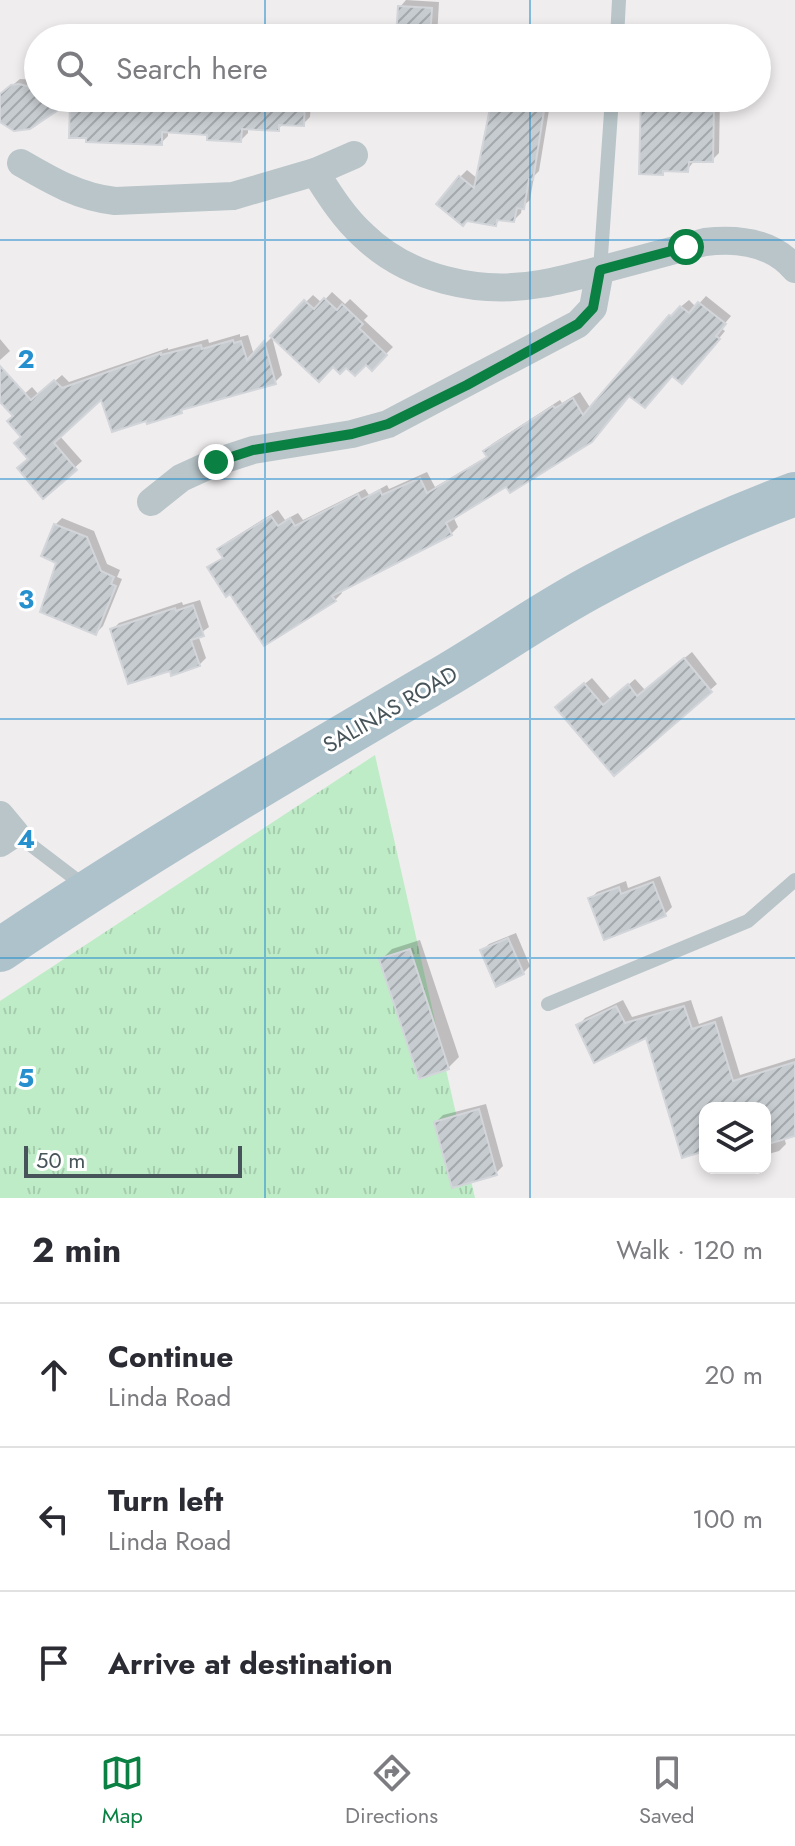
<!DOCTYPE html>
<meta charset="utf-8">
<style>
:root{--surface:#fff;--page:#f7f7f7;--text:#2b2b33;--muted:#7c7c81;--line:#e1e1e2;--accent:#0b8043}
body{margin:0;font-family:Jost,sans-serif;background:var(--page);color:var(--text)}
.controls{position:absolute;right:24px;bottom:24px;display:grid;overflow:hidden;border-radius:16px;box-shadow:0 4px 12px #0003}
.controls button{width:72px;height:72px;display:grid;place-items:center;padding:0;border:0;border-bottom:2px solid var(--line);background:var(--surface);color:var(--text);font:40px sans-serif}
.scale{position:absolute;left:24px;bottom:20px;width:218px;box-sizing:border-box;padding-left:8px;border:4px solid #475459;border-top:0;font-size:22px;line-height:28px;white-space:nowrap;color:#475459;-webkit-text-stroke:6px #fff;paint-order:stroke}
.stop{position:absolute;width:24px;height:24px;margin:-18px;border:6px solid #0b8043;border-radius:50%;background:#fff}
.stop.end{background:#0b8043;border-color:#fff;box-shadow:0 2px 8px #0008}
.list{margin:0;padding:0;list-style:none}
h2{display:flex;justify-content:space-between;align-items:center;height:104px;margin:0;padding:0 32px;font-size:34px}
h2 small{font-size:26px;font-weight:400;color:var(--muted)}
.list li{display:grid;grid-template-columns:52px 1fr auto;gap:24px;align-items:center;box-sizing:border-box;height:144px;padding:0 32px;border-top:2px solid var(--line)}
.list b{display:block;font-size:30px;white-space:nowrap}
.list p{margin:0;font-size:26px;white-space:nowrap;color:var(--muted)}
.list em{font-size:26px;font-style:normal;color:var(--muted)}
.icon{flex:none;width:44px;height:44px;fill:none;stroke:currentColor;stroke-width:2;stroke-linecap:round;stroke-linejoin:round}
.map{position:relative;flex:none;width:795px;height:1198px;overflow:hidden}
.search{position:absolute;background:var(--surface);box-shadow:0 4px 12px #0003;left:24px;right:24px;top:24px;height:88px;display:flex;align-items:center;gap:20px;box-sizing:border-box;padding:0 28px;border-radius:44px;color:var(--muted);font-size:30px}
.sheet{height:536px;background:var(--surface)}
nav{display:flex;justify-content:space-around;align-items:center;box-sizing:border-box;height:112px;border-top:2px solid var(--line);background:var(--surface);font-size:22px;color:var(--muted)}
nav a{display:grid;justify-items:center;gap:4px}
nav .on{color:var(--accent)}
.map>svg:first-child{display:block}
.grass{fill:url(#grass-tufts)}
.shadow{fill:#0003}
.building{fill:url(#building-hatch);stroke:#d2d5d9;stroke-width:2}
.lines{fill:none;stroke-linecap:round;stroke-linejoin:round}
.lane{stroke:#b9c5c9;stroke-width:14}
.street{stroke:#b9c5c9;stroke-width:28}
.primary{stroke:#aec2cb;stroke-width:44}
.route{stroke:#0b8043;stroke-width:10}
.grid{fill:none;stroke:#2690ce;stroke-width:2;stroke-opacity:0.55}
.labels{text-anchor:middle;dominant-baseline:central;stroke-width:6;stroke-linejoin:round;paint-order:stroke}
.street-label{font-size:22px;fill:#475459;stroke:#fff}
.grid-label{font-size:26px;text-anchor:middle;font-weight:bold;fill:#2690ce;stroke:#fff;stroke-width:6;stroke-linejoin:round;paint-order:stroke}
</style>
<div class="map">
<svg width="795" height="1198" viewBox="0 0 795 1198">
<defs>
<pattern id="grass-tufts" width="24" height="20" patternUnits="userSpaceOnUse" patternTransform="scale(2)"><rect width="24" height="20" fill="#beecc7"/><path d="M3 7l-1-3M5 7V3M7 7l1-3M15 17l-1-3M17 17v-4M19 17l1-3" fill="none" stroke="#a5ccad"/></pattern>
<pattern id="building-hatch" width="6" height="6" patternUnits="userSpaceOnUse" patternTransform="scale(2)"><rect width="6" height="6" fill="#c7ccd0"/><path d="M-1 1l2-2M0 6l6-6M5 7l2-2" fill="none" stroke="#a3a8ac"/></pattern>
</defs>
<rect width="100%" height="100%" fill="#f0edee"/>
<!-- grass -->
<polygon class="grass" points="375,755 475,1198 0,1198 0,1001"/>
<!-- shadow -->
<g class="shadow">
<polygon points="406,0 439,2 437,38 398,38 400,7"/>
<polygon points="20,79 38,80 38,98 56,98 61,103 0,114 0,101 9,88"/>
<polygon points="77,98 419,98 418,105 411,112 378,111 378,107 311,103 310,117 303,124 284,123 278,129 248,127 248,133 241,140 210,133 168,130 168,136 161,143 72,103"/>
<polygon points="494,98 551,98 539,171 534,176 530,200 522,207 521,213 514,220 501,218 496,224 460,177 467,170 478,179"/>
<polygon points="643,98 720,98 719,153 712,160 695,160 687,170 666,169 662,173"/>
<polygon points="332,292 345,304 350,299 368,316 364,320 393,347 372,368 366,363 333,365 273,335 313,295 322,303"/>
<polygon points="706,296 731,316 721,328 725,331 689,375 673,374 630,394 507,485 453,516 458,527 451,534 340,590 342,593 335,600 231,591 210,568 224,556 220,549 227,542 278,510 285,520 298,513 303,520 365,489 369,495 387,485 389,489 427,472 435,487 488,456 485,451 492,444 560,400 562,403 580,392 591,409 678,309 689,300 696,307"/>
<polygon points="240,334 240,337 248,335 254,355 272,337 282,375 275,382 185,407 181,411 102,397 59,435 82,461 43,496 24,437 15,415 9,408 32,387 39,395 62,375 69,382 168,348 168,350 208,339 209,343"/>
<polygon points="0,339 10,351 0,360"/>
<polygon points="62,518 94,531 107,564 120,570 117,577 122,579 103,626 96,633 59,561 55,525"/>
<polygon points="200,600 209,627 198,635 206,658 199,665 171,668 112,630 119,623 182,602 183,605"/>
<polygon points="692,652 717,684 614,773 565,700 592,678 611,700 635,679 645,690"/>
<polygon points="660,876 672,907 665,914 590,899 597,892 626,881 628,888"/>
<polygon points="516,933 530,966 523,973 482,951 489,944"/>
<polygon points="420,940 459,1057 448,1068 381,960 392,949"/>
<polygon points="623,1000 632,1017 691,1000 699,1024 722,1016 740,1075 795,1058 795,1134 784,1137 786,1144 779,1151 765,1155 765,1108 705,1108 705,1149 647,1036 579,1025 585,1018"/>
<polygon points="486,1104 503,1166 496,1173 436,1122 443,1115"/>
</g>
<!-- building -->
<g class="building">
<polygon points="398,6 432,8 430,38 396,38"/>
<polygon points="19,84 34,88 38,92 38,98 42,100 70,102 30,129 14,131 0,122 0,94 11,85"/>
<polygon points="86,98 305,98 304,126 279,125 279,131 242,129 241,142 207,140 207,135 162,132 162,145 86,142 86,138 69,138 70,102 86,103"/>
<polygon points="492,98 546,98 533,180 529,179 524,209 517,208 514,222 497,220 496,226 467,221 463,226 436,204 459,176 474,188"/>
<polygon points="641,98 669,98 669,102 714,104 713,162 689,162 688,172 663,171 663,175 639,174"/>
<polygon points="324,298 337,310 342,304 363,324 359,328 387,355 372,371 366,365 355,376 346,368 340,374 333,367 319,382 270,336 304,300 314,309"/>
<polygon points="698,302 726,324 716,336 720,339 682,384 672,376 645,408 629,396 592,442 510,493 506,487 446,523 452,535 332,596 336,601 264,646 230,594 226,597 207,567 223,558 217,549 271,516 278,526 290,518 295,526 358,494 361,500 380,490 382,495 420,478 427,493 487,457 483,451 553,406 555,408 573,398 583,415 669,315 671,316 680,306 689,313"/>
<polygon points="233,340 234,343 241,341 247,360 264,341 276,384 181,410 182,413 147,424 146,421 112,432 101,400 54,443 77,470 43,499 17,468 28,459 14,443 21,437 7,421 13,416 0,402 0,366 31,400 54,380 62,388 161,353 161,355 201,345 202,349"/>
<polygon points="54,524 87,537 101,571 114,577 111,584 116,586 96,635 40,612 56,563 41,556"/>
<polygon points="193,605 204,636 191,640 200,666 171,676 170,671 128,684 110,629 175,608 176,611"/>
<polygon points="684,658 712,692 614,776 555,707 584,683 603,705 628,684 637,696"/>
<polygon points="653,882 666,916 604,940 588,898 619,887 621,894"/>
<polygon points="508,938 524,974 496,987 480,950"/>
<polygon points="410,949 449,1069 419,1079 379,959"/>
<polygon points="616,1006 625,1023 684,1006 692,1029 715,1022 733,1081 795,1062 795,1136 765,1145 765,1108 705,1108 705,1151 682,1158 646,1038 594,1063 576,1025"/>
<polygon points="479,1109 497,1175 452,1188 434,1122"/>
</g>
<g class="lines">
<!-- lane -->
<g class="lane">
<polyline points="617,38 619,0"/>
<polyline points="600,270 612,98"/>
<polyline points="15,833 86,887"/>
<polyline points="548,1004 748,921 795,880"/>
</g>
<!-- street -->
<g class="street">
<path d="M21,163C52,181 79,197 115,201L233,196L315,172C329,194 343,217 363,235C408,279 479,295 540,284C560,281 580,275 600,270"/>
<polyline points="315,172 354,155"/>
<path d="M151,502L181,478L216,462L253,450L352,434L388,424L578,324L593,308L600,270L705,242C738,238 772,242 795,269"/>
<polyline points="0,815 15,833 0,843"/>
</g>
<!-- primary -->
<path class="primary" d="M0,950C142,854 289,768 437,681C491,650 542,613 597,584C661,550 727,519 795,494"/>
</g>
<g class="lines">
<!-- route -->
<polyline class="route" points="216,462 253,450 352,434 388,424 467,385 578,324 593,308 600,270 686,247"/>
</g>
<!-- grid -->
<path class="grid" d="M265,0V38M530,0V38M265,98V1198M530,98V1198M0,240H795M0,479H795M0,719H795M0,958H795"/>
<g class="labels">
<!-- street labels -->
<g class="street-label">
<text transform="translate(390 709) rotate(-30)">SALINAS ROAD</text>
</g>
</g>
<g class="grid-label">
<text x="26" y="368">2</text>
<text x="26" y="608">3</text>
<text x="26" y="848">4</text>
<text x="26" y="1087">5</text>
</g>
</svg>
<div class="controls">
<button><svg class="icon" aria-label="layers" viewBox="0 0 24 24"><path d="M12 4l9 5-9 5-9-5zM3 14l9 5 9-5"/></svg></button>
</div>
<div class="scale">50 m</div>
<div class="stop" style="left:686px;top:247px"></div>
<div class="stop end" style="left:216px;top:462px"></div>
<div class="search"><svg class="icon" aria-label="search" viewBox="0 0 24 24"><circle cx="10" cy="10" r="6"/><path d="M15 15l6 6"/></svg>Search here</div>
</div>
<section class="sheet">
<h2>2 min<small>Walk · 120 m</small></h2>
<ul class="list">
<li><svg class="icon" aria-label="ahead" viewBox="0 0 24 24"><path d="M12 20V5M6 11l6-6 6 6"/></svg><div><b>Continue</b><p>Linda Road</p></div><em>20 m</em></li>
<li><svg class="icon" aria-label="left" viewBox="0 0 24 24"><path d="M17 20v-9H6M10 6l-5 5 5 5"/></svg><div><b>Turn left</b><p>Linda Road</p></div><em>100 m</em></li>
<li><svg class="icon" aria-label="arrive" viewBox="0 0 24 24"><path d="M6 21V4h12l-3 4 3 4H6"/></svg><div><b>Arrive at destination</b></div></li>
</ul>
</section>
<nav>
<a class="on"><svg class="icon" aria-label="map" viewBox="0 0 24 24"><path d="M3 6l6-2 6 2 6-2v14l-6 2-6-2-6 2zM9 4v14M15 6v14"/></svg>Map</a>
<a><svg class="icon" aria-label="directions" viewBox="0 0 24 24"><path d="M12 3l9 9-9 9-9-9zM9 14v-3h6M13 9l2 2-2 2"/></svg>Directions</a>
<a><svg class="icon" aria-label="saved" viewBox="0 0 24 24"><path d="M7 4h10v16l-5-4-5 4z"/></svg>Saved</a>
</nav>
